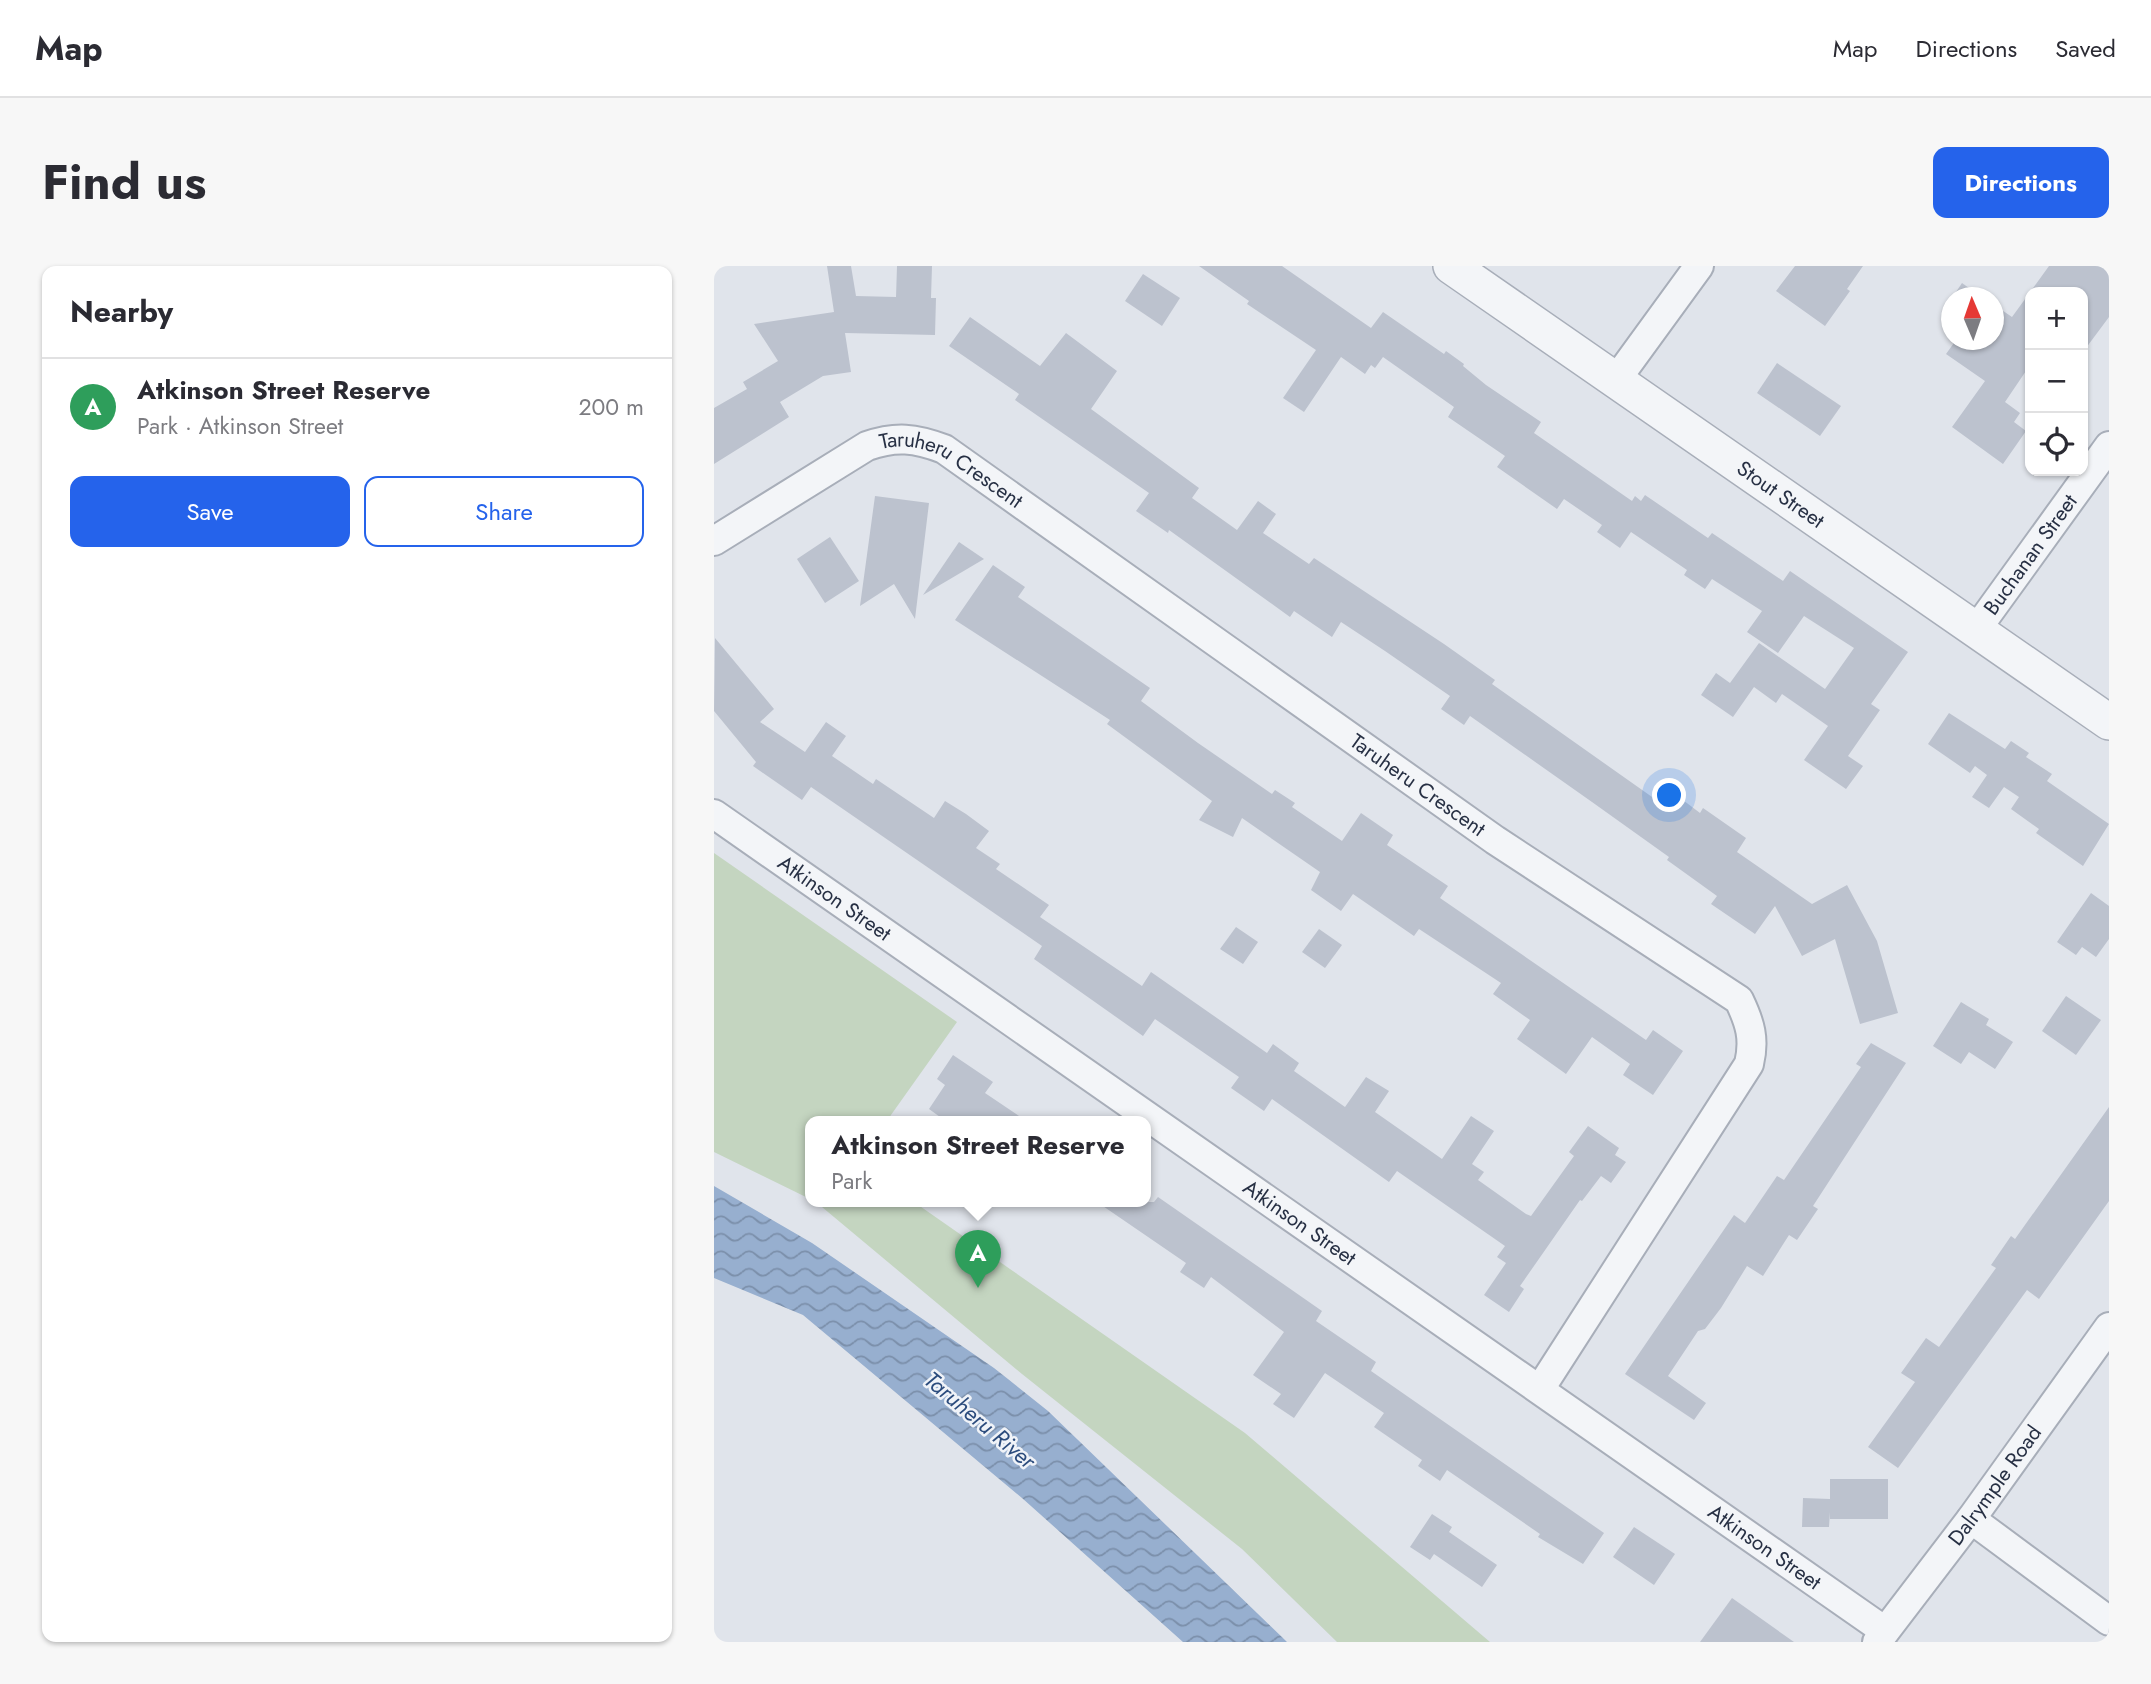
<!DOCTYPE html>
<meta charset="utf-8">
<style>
:root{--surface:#fff;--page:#f7f7f7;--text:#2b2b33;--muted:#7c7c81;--line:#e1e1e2;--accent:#2563eb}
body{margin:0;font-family:Jost,sans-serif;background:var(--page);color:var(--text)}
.controls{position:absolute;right:21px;top:21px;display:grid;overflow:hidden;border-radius:14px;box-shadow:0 2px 5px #0004}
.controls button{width:63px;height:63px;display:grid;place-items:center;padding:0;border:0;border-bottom:2px solid var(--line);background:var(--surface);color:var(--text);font:35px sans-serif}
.compass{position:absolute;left:1227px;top:21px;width:63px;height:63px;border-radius:50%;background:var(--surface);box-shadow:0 2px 5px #0004;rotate:358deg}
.you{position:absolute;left:956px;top:530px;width:24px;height:24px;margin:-18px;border:5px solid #fff;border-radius:50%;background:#1a73e8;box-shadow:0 0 0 10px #1a73e833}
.badge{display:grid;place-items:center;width:46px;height:46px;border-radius:50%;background:var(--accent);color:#fff;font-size:23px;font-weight:700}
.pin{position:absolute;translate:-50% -58px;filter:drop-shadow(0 2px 4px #0008)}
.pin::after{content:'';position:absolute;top:37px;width:24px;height:21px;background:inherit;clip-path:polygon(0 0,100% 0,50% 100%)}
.popup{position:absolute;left:91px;top:850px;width:346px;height:91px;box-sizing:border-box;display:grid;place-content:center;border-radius:14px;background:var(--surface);filter:drop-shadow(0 2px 5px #0005);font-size:23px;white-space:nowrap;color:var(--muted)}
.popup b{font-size:26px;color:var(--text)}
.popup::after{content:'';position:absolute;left:50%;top:100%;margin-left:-14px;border:14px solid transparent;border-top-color:var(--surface)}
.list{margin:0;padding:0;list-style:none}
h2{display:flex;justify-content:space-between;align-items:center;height:91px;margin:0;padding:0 28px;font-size:30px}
h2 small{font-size:23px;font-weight:400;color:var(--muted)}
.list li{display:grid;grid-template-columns:46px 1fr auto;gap:21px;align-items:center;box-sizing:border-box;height:98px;padding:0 28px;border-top:2px solid var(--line)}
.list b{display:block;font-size:26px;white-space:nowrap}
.list p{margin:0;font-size:23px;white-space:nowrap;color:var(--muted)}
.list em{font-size:23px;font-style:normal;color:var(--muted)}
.actions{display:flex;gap:14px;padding:21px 28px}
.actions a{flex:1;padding:16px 0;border:2px solid var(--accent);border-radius:14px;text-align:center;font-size:24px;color:var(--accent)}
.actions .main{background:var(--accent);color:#fff}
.icon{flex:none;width:38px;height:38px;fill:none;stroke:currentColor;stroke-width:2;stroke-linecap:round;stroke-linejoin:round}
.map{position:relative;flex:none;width:1395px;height:1376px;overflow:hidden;border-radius:14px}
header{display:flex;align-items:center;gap:42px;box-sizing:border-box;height:98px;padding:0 35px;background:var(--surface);border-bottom:2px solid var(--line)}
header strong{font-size:33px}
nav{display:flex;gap:38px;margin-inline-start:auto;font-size:24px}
.intro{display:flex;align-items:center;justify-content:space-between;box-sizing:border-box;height:168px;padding:0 42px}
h1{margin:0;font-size:49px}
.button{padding:18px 32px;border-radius:14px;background:var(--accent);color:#fff;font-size:24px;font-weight:700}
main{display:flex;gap:42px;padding:0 42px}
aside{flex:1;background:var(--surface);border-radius:14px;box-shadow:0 2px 5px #0004}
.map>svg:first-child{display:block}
.park{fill:#c4d5c0}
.water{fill:url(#water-waves)}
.building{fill:#bcc2ce}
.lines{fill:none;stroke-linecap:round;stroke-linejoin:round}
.minor-casing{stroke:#a8aeb9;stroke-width:32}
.tertiary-casing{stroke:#a8aeb9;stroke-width:38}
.minor{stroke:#f3f5f8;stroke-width:28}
.tertiary{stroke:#f3f5f8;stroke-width:35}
.labels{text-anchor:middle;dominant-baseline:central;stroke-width:5;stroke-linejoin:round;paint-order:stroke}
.street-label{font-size:21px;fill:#273044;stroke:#f0f3f8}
.water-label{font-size:23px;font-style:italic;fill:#2c4c7d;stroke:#f0f3f8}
</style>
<header>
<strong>Map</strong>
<nav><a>Map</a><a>Directions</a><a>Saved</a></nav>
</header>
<div class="intro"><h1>Find us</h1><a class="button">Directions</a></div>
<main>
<aside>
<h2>Nearby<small></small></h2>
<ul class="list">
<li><span class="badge" style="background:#2e9e5b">A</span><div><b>Atkinson Street Reserve</b><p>Park · Atkinson Street</p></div><em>200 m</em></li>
</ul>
<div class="actions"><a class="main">Save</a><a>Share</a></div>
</aside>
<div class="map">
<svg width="1395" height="1376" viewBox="0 0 1395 1376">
<defs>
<pattern id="water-waves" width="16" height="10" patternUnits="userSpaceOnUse" patternTransform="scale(1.75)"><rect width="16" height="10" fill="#97afcf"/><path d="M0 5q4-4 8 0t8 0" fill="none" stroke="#7b8faa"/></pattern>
</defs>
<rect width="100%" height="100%" fill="#e0e4eb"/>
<!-- park -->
<g class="park">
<polygon points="0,587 243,756 172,856 96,856 96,933 0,886"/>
<polygon points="102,936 200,936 531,1167 776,1376 623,1376 528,1283 308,1108"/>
</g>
<!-- water -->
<polygon class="water" points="0,920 98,977 280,1102 334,1145 573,1376 469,1376 308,1232 89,1049 0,1012"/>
<!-- building -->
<g class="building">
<polygon points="113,0 137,0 142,30 182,31 183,0 218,0 217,32 222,32 221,69 131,67 137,106 109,110 66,136 75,151 0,198 0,142 33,123 29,116 64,95 40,58 120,46"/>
<polygon points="485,0 568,0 657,62 669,46 730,88 732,85 750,98 749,100 772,119 827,156 820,167 918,235 921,230 927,235 931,229 994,272 998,267 1069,315 1076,305 1194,386 1157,438 1166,444 1134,490 1149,500 1132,523 1090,494 1114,460 1068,428 1062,437 1040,421 1019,451 987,429 1002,407 1016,417 1045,377 1111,423 1140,382 1090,350 1064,387 1033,366 1048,345 998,313 991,323 970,309 973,304 917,266 906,282 883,266 888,259 850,233 843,243 783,201 791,190 734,151 740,141 669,91 661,102 657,99 651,108 627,91 590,146 569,132 602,84 533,38 535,35"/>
<polygon points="1081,0 1149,0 1133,23 1136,25 1111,60 1062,25"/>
<polygon points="1335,0 1395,0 1395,51 1369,86 1369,26 1316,26 1316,99 1291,136 1306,147 1300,156 1312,165 1289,198 1238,161 1271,115 1232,88 1242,74 1279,74 1279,38 1298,51"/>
<polygon points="429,8 466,32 448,60 411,35"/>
<polygon points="1248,17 1269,32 1238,32"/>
<polygon points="256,51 326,100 352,67 403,105 377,143 485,222 478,232 523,264 544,235 562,248 549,267 595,298 600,292 730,378 781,414 778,418 948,538 957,525 986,547 989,542 1032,572 1023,586 1098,638 1133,619 1163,675 1184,747 1146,758 1121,673 1088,690 1061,640 1041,668 997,638 1003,630 953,594 955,591 878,536 756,450 750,459 727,443 736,430 671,385 627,356 618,371 580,345 576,351 455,264 454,267 422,245 435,227 301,134 305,128 235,80"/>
<polygon points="1063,97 1127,140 1106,170 1043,127"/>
<polygon points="161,230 215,237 201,353 180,318 146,340"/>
<polygon points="116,271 145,315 111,337 83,293"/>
<polygon points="245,276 270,293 209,329"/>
<polygon points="279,299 311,321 304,331 436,422 427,435 484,477 558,528 561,524 581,537 578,541 628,575 647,547 679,569 673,579 734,620 726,632 932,774 939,764 969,785 939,829 909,809 916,798 878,771 852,808 803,773 816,754 779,728 787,717 705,663 700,670 639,628 627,645 597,624 606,606 528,552 519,571 485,554 498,535 393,458 396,454 241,354"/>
<polygon points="1,372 60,443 46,456 91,486 112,456 132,470 118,490 159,518 162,513 220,552 231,535 252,548 275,565 262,582 286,598 282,603 335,639 326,651 428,720 437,706 553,787 559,778 585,797 580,805 631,841 652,811 675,825 661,846 728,893 757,850 780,865 758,898 770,906 764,914 812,948 817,950 860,890 855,886 874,860 905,882 901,889 912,896 897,917 887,910 868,935 866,934 806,1020 810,1023 795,1046 770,1029 792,997 783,991 791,980 683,905 675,916 558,833 550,845 517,822 525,811 441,753 429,770 320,693 328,680 97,521 88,534 39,500 42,496 0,445"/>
<polygon points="1235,447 1291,483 1297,475 1315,487 1312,491 1338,508 1333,515 1395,558 1369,600 1322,567 1325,563 1297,543 1305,531 1290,521 1275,542 1258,531 1273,509 1261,500 1256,507 1214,478"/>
<polygon points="1377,627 1395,640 1395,673 1382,691 1368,681 1362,689 1343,676"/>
<polygon points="522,661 544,676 529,698 506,683"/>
<polygon points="605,663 628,679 611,702 588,686"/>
<polygon points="1352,730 1387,754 1362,789 1328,765"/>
<polygon points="1247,736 1275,753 1272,759 1299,776 1281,803 1255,786 1247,798 1219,780"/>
<polygon points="1157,777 1192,797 1099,940 1104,943 1083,974 1075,969 1049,1010 1033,1000 1007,1042 991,1063 984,1065 954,1110 992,1137 980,1154 911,1108 1020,949 1031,957 1063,910 1070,914 1147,801 1142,798"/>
<polygon points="239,789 279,816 271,827 314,856 233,856 215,843 231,819 223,813"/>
<polygon points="1395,841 1395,935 1325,1033 1313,1024 1184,1202 1154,1181 1201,1116 1187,1107 1212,1072 1225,1081 1282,1002 1277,999 1297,970 1301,973"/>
<polygon points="444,931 608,1045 602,1055 662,1096 657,1105 890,1267 869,1298 824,1271 826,1268 733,1204 726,1215 704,1200 708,1194 660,1161 670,1147 611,1107 580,1152 559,1138 567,1128 539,1109 570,1066 497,1011 490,1022 466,1006 472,997 383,936 440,936"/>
<polygon points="1116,1213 1174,1213 1174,1253 1116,1253 1116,1246 1115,1261 1088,1261 1089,1232 1116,1233"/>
<polygon points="718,1248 738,1261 735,1266 783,1299 768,1321 720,1288 716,1294 696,1281"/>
<polygon points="920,1261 961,1288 940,1319 899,1291"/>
<polygon points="1018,1332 1080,1376 986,1376"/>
</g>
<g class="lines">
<defs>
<g id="minor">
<polyline points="902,114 985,0"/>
<path id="s1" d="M0,275L153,180C182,170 201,172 230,183L781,574L1025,734C1036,757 1041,773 1035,798L826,1123"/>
<path id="s2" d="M1262,364L1395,180"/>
<path id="s3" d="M0,548L1171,1365"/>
<polyline points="1257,1253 1395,1355"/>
<path id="s4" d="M1163,1376L1257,1253L1395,1061"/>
</g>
<g id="tertiary">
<path id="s5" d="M737,0L1395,456"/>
</g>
</defs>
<!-- minor casing -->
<use href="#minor" class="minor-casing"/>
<!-- tertiary casing -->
<use href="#tertiary" class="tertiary-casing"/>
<!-- minor -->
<use href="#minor" class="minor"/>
<!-- tertiary -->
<use href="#tertiary" class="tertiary"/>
</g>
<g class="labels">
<!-- street labels -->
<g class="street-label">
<text stroke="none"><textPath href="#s1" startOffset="273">Taruheru Crescent</textPath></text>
<text stroke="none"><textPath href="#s5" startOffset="401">Stout Street</textPath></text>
<text stroke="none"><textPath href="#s2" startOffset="93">Buchanan Street</textPath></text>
<text stroke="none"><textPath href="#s1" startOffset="840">Taruheru Crescent</textPath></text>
<text stroke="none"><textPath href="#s3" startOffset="147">Atkinson Street</textPath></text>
<text stroke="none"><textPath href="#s3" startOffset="714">Atkinson Street</textPath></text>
<text stroke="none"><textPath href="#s4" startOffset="196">Dalrymple Road</textPath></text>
<text stroke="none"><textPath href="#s3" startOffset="1281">Atkinson Street</textPath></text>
</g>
<!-- water labels -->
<g class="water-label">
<text transform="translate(266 1154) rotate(40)">Taruheru River</text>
</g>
</g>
</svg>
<div class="controls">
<button>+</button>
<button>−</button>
<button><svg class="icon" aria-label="locate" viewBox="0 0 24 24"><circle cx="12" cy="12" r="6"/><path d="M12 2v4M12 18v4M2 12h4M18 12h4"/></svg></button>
</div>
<svg class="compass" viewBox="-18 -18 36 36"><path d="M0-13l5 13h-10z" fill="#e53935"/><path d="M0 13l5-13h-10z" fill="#7c7c81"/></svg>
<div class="you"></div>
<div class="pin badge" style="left:264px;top:1022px;background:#2e9e5b">A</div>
<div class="popup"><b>Atkinson Street Reserve</b>Park</div>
</div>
</main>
